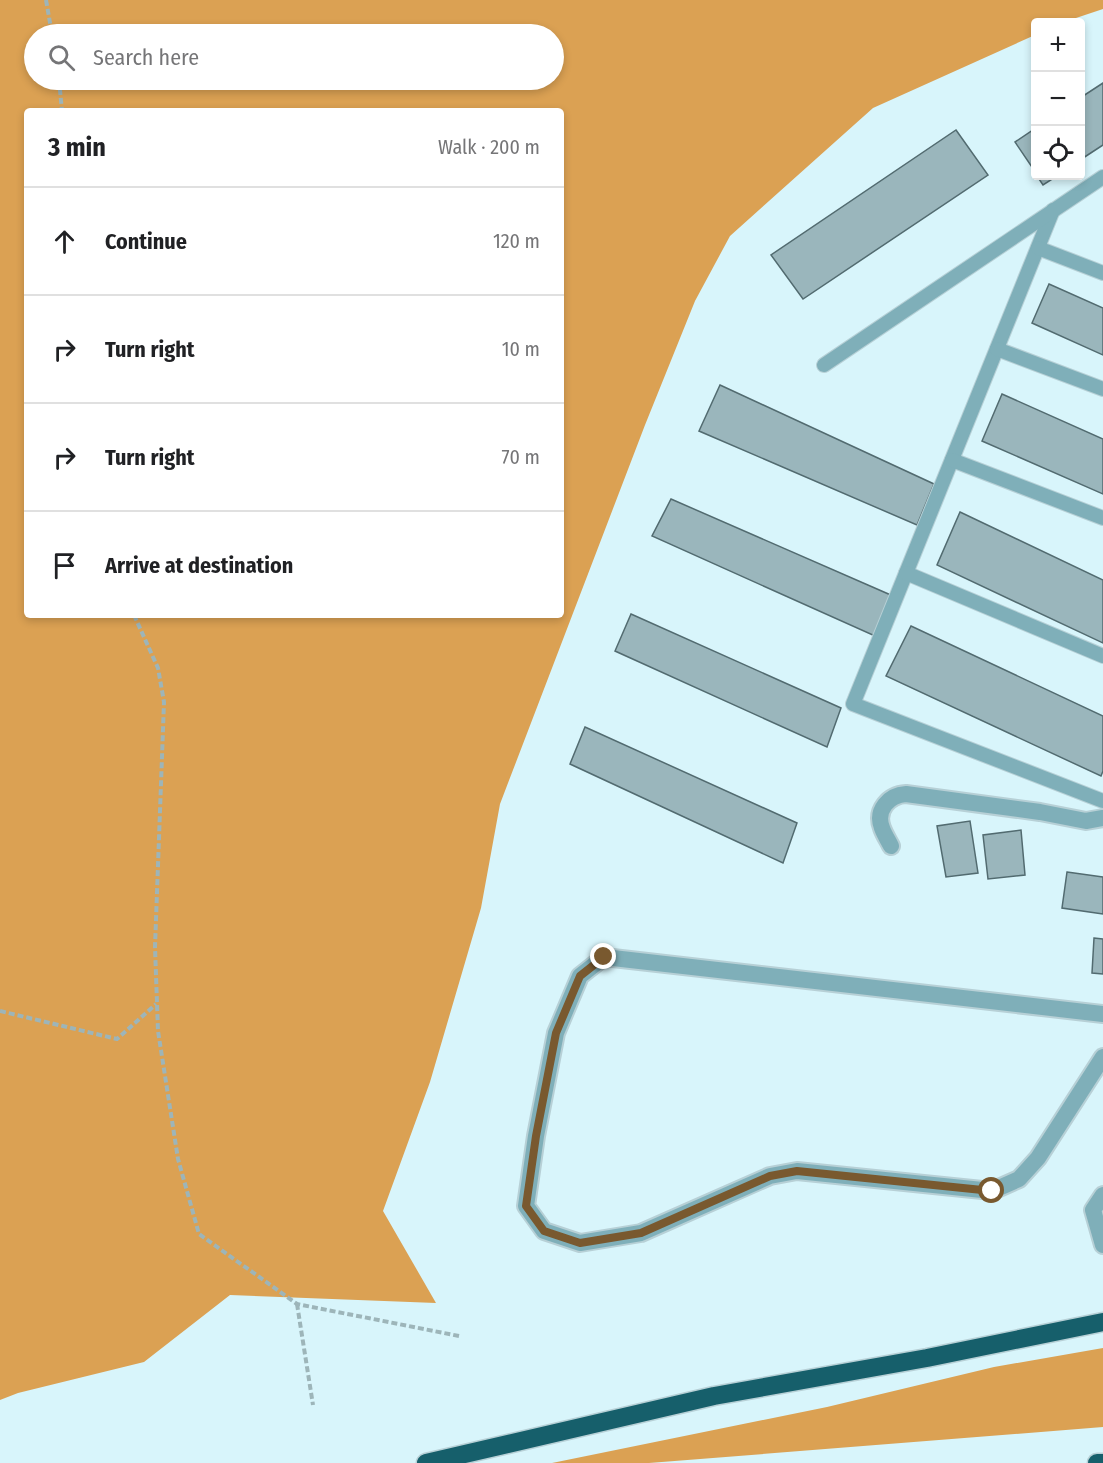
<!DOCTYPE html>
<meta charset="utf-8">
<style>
:root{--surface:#fff;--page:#f2f2f2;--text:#202124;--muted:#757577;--line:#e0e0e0}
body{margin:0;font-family:"Fira Sans Condensed",sans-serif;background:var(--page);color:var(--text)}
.controls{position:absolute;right:18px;top:18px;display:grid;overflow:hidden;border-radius:6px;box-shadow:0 3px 9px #0003}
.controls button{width:54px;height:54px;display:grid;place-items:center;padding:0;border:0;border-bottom:2px solid var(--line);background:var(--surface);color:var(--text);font:30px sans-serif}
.stop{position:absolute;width:18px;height:18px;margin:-14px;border:4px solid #79592f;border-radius:50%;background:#fff}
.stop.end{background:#79592f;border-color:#fff;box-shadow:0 2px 6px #0008}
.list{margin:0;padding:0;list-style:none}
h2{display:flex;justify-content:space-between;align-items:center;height:78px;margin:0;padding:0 24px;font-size:26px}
h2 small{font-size:20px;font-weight:400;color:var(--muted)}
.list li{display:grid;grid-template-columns:39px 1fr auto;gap:18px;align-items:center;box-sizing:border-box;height:108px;padding:0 24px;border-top:2px solid var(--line)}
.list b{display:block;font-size:22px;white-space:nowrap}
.list em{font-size:20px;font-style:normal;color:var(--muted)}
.icon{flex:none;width:33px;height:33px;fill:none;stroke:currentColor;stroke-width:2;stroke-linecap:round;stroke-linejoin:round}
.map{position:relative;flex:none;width:1103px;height:1463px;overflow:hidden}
.search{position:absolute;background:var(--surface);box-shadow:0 3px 9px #0003;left:24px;top:24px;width:540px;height:66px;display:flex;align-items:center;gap:15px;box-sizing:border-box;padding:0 21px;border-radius:33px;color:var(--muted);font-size:22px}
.panel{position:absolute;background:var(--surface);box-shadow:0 3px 9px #0003;left:24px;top:108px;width:540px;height:510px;border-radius:6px}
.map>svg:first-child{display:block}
.forest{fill:#dba153;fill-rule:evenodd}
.building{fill:#9ab6bc;stroke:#526b70;stroke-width:1.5}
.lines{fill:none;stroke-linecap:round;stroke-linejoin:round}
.service-casing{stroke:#b7d0d6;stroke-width:16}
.minor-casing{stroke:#b7d0d6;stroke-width:20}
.motorway-casing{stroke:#b7d0d6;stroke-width:21}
.path{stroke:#9db5b9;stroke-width:4;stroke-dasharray:6 3;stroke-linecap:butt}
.service{stroke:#7fafb9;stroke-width:14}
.minor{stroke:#7fafb9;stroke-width:16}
.motorway{stroke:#165f6b;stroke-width:18}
.route{stroke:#79592f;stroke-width:8}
</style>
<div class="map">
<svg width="1103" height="1463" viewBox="0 0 1103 1463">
<rect width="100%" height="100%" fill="#d8f5fb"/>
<!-- forest -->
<g class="forest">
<path d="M0,0H1103V9L1064,22H1036L1035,35L873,108L730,236L695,301L645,425L500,804L481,908L430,1082L383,1211L436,1303L230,1295L144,1362L18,1393L0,1400ZM34,34H554V80H34ZM27,111H561V615H27Z"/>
<polygon points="1103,1348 1103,1427 649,1463 552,1463 827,1407 994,1367"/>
</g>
<!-- building -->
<g class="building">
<polygon points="1103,83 1103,145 1080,160 1080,98"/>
<polygon points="1036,128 1036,173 1015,142"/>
<polygon points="956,130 988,175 803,299 771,255"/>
<polygon points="1037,176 1057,176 1043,185"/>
<polygon points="1049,284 1103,308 1103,355 1032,323"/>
<polygon points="720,385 934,484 917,525 699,431"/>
<polygon points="1002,394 1103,439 1103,494 982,441"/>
<polygon points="671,499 893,596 875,636 652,536"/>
<polygon points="960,512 1103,580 1103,643 937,565"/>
<polygon points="631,614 841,708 827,747 615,651"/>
<polygon points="911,626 1103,716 1103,771 1101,776 886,676"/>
<polygon points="585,727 797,823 783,863 570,764"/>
<polygon points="970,821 978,873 946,877 937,826"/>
<polygon points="1021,830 1025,875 988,879 983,835"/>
<polygon points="1067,872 1103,877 1103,914 1062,908"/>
<polygon points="1094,938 1103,939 1103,974 1092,973"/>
</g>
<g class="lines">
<defs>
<g id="service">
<polyline points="1053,210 853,704 1103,801"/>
<polyline points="1038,248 1103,273"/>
<polyline points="997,349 1103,389"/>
<polyline points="824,365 1103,177"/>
<polyline points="952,460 1103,518"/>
<polyline points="906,573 1103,656"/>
</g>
<g id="minor">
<path d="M891,846C888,840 884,834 882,828C875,810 889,795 906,794L1040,812L1086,821L1103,818"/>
<polyline points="1103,1014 604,957 580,976 556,1033 536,1136 526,1206 544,1231 580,1243 641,1233 770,1176 797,1171 992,1191 1019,1179 1038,1158 1103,1057"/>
<polyline points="1103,1195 1093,1210 1103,1245"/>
</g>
<g id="motorway">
<polyline points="426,1463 714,1396 927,1358 1103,1322"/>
<polyline points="1097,1463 1103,1463"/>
</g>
</defs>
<!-- service casing -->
<use href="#service" class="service-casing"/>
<!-- minor casing -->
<use href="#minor" class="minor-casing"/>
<!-- motorway casing -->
<use href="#motorway" class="motorway-casing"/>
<!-- path -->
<g class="path">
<polyline points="46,0 52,34"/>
<polyline points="59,80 62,111"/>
<polyline points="134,615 158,668 164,702 155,947 158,1031 178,1159 199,1234 297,1304 459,1336"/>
<polyline points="0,1011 117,1039 156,1004"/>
<polyline points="297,1304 313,1405"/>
</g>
<!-- service -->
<use href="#service" class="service"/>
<!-- minor -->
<use href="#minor" class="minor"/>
<!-- motorway -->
<use href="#motorway" class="motorway"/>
</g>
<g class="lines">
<!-- route -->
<polyline class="route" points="604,957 580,976 556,1033 536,1136 526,1206 544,1231 580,1243 641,1233 770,1176 797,1171 992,1191"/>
</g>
</svg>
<div class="controls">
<button>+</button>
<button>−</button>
<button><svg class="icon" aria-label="locate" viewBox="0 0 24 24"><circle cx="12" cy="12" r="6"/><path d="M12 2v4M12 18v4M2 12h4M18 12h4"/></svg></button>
</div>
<div class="stop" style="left:992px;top:1191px"></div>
<div class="stop end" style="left:604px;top:957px"></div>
<div class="search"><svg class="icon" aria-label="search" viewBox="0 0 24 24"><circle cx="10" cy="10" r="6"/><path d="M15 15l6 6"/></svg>Search here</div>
<section class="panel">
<h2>3 min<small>Walk · 200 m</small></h2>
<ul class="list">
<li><svg class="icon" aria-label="ahead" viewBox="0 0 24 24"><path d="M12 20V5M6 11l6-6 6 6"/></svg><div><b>Continue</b></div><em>120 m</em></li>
<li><svg class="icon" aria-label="right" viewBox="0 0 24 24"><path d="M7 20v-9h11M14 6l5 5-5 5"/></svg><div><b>Turn right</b></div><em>10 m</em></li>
<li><svg class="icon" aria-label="right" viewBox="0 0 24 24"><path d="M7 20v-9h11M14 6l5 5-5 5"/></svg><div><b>Turn right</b></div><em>70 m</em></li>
<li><svg class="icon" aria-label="arrive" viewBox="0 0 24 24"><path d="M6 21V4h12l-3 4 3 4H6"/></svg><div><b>Arrive at destination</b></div></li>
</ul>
</section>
</div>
